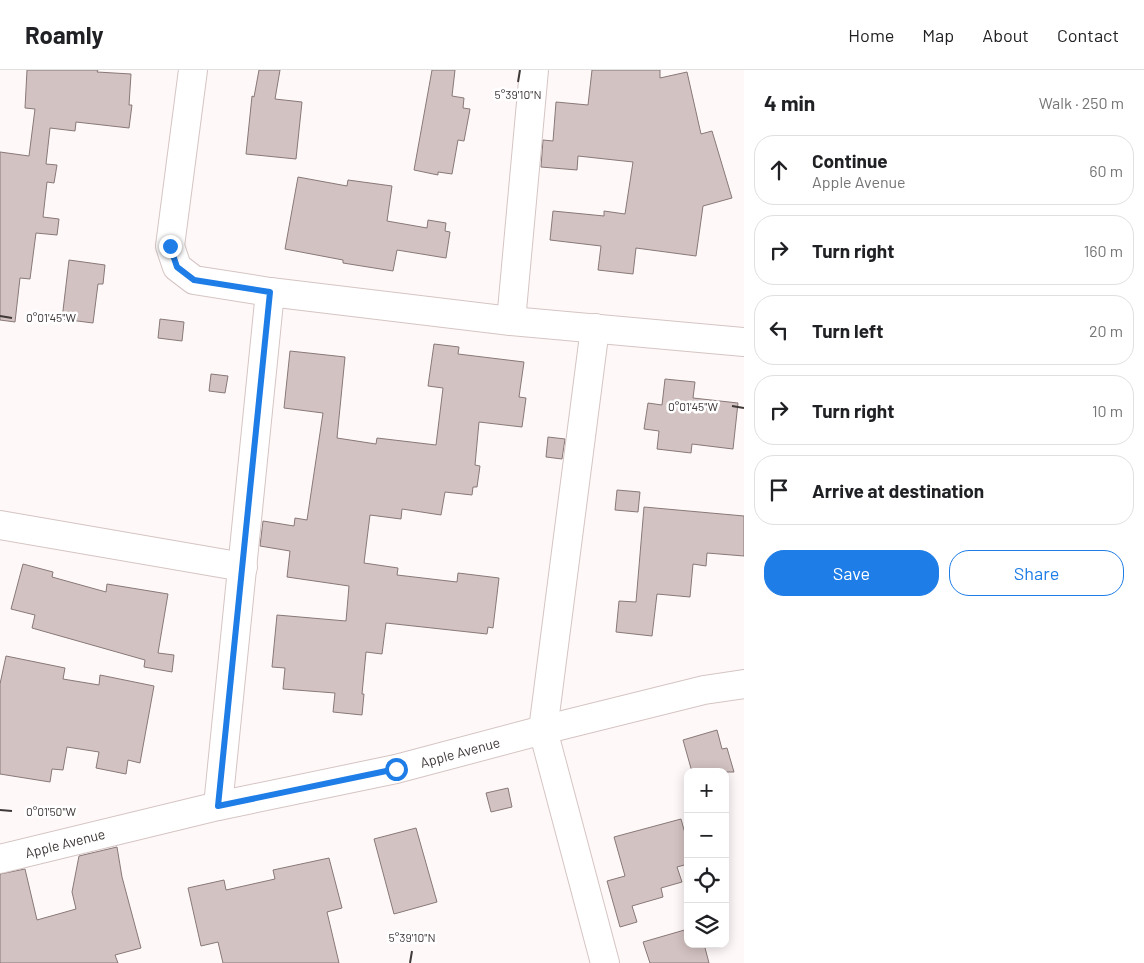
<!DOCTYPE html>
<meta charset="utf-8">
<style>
:root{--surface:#fff;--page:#f6f6f6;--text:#202124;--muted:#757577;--line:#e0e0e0;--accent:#1e7de6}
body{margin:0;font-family:Barlow,sans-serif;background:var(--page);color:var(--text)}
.controls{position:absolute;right:15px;bottom:15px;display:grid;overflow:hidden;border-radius:10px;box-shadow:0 2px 12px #0003}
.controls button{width:45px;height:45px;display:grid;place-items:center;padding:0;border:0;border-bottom:1px solid var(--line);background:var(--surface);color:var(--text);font:25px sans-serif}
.stop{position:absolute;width:15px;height:15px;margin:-11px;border:4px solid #1e7de6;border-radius:50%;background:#fff}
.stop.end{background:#1e7de6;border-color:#fff;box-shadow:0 1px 5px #0008}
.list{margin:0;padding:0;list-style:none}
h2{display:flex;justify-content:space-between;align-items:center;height:65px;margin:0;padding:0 20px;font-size:21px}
h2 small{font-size:16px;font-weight:400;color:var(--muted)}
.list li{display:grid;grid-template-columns:32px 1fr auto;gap:15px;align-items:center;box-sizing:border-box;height:70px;margin:0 10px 10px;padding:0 10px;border:1px solid var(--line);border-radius:20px}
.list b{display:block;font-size:19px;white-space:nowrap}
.list p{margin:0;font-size:16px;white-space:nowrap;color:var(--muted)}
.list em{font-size:16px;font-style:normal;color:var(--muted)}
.actions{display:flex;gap:10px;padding:15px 20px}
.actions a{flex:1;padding:11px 0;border:1px solid var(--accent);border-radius:20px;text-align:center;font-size:18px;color:var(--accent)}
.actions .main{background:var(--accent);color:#fff}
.icon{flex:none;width:28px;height:28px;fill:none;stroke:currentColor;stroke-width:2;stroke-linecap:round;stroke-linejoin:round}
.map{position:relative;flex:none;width:744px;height:893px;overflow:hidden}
header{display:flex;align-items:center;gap:30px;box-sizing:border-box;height:70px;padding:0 25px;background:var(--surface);border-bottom:1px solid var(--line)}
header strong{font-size:24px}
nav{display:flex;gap:28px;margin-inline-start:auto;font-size:18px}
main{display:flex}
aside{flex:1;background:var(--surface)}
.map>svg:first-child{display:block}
.building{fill:#d2c2c1;stroke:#887978}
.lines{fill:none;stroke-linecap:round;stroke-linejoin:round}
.minor-casing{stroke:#d5c5c4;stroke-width:30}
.minor{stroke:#fff;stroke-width:28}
.route{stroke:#1e7de6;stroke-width:6}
.ticks{fill:none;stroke:#3f3938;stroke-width:2}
.labels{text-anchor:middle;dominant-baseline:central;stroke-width:5;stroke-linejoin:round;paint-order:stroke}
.street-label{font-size:14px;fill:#3f3938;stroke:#fff}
.ticks-label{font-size:12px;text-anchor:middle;fill:#3f3938;stroke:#fff;stroke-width:5;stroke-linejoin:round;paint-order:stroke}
</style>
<header>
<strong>Roamly</strong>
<nav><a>Home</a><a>Map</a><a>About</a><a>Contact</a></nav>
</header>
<main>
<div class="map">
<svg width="744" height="893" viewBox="0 0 744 893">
<rect width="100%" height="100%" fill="#fff8f8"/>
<!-- building -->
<g class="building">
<polygon points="27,0 98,0 97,2 131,4 129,35 132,35 129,58 76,52 75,61 50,58 46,94 57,95 54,113 47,112 43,147 59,149 57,165 36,163 30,209 20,208 15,252 0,250 0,82 29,86 35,39 25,38"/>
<polygon points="259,0 280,0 275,29 302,32 296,89 246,84 252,26 254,27"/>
<polygon points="432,0 455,0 452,26 464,28 463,38 470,39 464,71 458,70 452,104 438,102 438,105 414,100"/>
<polygon points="592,0 660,0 660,8 687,2 701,64 712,61 732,128 703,136 696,186 636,178 633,204 598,200 601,176 550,170 553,141 604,146 604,141 625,144 633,92 578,86 577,100 541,97 543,70 553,71 556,32 588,35"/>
<polygon points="298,107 347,116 348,110 392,116 387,151 427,158 428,150 446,153 445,161 450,162 446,188 397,180 393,201 343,193 343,190 285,179"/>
<polygon points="69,190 105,195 103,214 98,214 93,253 62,249"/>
<polygon points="160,249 184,252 182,271 158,268"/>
<polygon points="434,274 459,277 458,284 524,292 519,327 526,328 522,357 479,352 475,395 480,396 477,417 473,417 472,425 445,422 441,445 402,439 401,449 370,445 364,493 398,498 397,505 457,512 458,503 499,508 493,558 488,557 487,564 386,553 382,584 366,582 362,624 364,624 362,645 333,642 335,623 283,619 285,598 272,597 277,545 346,551 349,516 287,507 290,481 260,476 263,451 294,456 295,448 307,450 323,343 284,338 290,281 345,287 337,368 376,374 377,368 436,375 443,318 428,316"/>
<polygon points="211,304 228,306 225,323 209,321"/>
<polygon points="665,309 695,312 693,328 738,333 733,379 692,374 691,383 657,379 659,361 644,359 648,333 662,335"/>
<polygon points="548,367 565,369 562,389 546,387"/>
<polygon points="617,420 640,422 638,442 615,440"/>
<polygon points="644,437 744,446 744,486 707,483 706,496 693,494 690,527 657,524 652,566 616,562 619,531 636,532"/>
<polygon points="23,494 53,502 52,507 106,522 107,514 168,524 158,583 174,585 172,602 144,597 145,590 32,558 35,545 11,539"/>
<polygon points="6,586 65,598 63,609 99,615 100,605 154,616 140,693 128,690 126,704 96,698 99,682 67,677 63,700 52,699 50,712 0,704 0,614"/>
<polygon points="717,660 722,679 727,678 734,702 692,702 683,670"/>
<polygon points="508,718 512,737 491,742 486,723"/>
<polygon points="681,749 688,774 688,794 677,797 682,812 661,818 663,827 632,836 637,852 620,857 607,811 625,806 614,767"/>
<polygon points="416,758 437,832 394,844 374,769"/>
<polygon points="117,777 122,807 141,878 115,885 118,893 0,893 0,804 25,799 37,850 76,839 72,822 79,786"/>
<polygon points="329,788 342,838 327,842 339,893 223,893 218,872 201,876 188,818 224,810 226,820 275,809 273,800"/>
<polygon points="688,859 688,874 704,874 709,893 650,893 643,872"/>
</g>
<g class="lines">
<defs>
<g id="minor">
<polyline points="193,0 170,176 177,197 194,210 270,222 511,251 744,272"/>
<polyline points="511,251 534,0"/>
<polyline points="595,258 543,660 605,893"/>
<polyline points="0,455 243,497"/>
<polyline points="218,736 270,222"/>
<polyline points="0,789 218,736 396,699 543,660 704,620 744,614"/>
</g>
</defs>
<!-- minor casing -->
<use href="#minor" class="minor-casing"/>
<!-- minor -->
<use href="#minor" class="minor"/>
</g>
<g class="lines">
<!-- route -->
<polyline class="route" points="170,176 177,197 194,210 270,222 218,736 396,699"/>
</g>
<!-- ticks -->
<path class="ticks" d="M518,12L520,0M0,246L12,248M732,336L744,338M0,740L12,741M410,893L412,881"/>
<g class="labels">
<!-- street labels -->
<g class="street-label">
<text transform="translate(460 682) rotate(-15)">Apple Avenue</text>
<text transform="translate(65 773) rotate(-14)">Apple Avenue</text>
</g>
</g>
<g class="ticks-label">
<text x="518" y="29">5°39'10"N</text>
<text x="51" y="252">0°01'45"W</text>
<text x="693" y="341">0°01'45"W</text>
<text x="51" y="746">0°01'50"W</text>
<text x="412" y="872">5°39'10"N</text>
</g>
</svg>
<div class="controls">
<button>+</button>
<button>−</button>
<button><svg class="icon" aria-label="locate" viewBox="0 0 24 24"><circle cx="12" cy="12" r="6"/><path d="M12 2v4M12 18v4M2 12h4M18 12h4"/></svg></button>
<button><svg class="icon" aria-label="layers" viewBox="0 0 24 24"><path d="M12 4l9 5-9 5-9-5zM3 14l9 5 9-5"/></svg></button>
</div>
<div class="stop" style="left:396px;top:699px"></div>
<div class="stop end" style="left:170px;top:176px"></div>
</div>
<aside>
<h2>4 min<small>Walk · 250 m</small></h2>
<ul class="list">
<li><svg class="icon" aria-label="ahead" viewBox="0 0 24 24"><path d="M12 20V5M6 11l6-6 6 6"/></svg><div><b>Continue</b><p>Apple Avenue</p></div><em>60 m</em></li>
<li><svg class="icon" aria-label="right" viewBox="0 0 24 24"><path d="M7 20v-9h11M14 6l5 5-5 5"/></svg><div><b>Turn right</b></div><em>160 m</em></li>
<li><svg class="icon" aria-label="left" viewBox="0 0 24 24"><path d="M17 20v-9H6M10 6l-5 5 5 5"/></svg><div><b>Turn left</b></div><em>20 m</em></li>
<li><svg class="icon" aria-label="right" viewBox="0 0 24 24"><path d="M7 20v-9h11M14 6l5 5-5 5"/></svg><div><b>Turn right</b></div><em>10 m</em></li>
<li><svg class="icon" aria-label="arrive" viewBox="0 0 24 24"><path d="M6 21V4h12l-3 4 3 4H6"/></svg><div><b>Arrive at destination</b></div></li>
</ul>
<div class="actions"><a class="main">Save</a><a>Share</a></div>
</aside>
</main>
